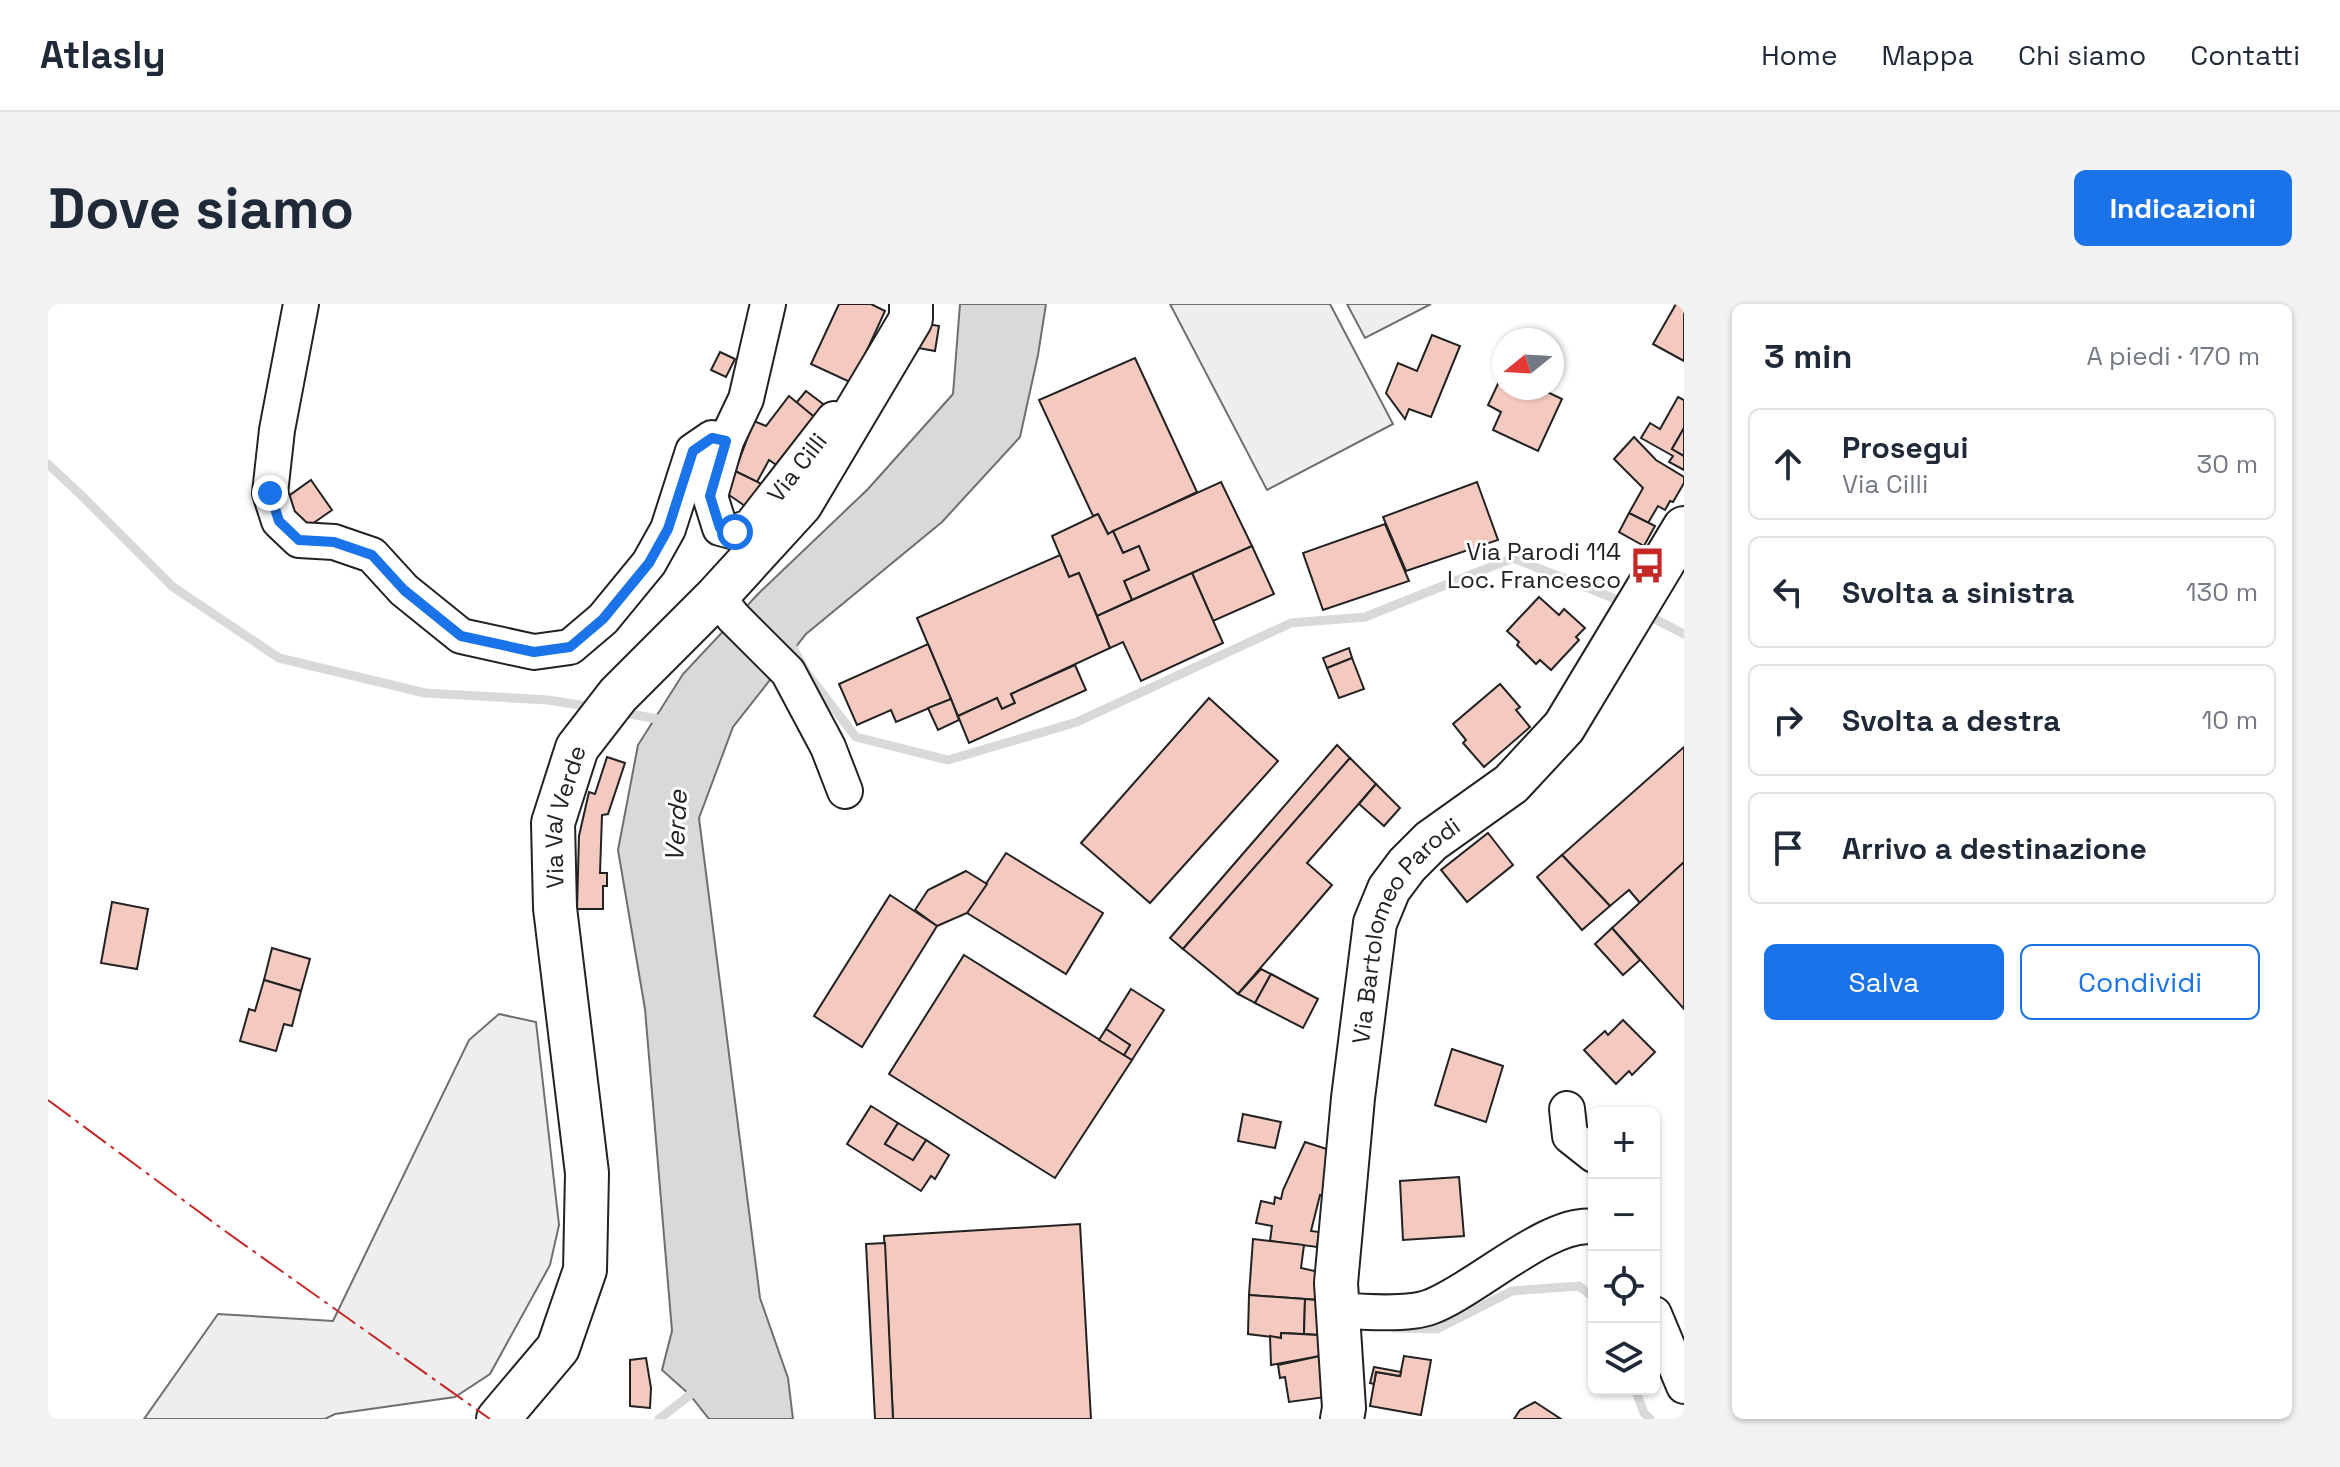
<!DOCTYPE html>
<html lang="it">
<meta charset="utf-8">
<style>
:root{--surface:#fff;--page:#f2f2f3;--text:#1f2937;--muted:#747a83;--line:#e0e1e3;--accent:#1a73e8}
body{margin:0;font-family:"Space Grotesk",sans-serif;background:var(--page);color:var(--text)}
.controls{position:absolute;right:24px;bottom:24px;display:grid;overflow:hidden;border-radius:12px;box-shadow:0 2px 6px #0004}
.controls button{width:72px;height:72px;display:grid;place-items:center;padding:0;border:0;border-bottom:2px solid var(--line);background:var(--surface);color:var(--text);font:40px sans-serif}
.compass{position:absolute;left:1444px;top:24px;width:72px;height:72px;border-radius:50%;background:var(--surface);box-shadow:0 2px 6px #0004;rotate:252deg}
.stop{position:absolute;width:24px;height:24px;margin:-18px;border:6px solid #1a73e8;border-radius:50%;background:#fff}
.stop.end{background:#1a73e8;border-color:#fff;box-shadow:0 2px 8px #0008}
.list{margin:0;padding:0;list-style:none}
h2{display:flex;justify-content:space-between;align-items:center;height:104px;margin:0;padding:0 32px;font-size:34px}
h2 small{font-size:26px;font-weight:400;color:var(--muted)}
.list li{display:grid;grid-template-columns:52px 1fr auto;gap:24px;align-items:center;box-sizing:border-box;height:112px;margin:0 16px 16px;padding:0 16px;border:2px solid var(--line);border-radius:12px}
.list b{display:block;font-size:30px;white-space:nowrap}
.list p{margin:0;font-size:26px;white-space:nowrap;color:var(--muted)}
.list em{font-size:26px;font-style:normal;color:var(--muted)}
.actions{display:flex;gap:16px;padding:24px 32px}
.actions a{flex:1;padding:18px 0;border:2px solid var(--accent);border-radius:12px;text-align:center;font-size:28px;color:var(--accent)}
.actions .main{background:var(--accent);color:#fff}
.icon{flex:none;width:44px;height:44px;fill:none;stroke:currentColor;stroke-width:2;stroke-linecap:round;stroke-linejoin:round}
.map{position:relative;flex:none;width:1636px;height:1115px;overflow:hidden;border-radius:12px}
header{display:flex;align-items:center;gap:48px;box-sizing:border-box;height:112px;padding:0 40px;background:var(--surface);border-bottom:2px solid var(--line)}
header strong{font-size:38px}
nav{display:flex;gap:44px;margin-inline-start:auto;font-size:28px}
.intro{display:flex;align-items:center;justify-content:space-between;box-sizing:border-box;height:192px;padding:0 48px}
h1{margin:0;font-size:56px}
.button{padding:20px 36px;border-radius:12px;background:var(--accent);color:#fff;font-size:28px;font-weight:700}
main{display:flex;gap:48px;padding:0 48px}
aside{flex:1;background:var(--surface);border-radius:12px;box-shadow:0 2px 6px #0004}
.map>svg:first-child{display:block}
.green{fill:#eee;stroke:#6f6f6f;stroke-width:2}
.water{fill:#d9d9d9;stroke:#6f6f6f;stroke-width:2}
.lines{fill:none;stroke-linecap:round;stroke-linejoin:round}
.stream{stroke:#d9d9d9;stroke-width:9}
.building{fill:#f3c9c0;stroke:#222;stroke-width:2}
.minor-casing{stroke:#222;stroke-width:38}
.major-casing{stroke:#222;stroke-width:46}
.minor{stroke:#fff;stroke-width:34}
.major{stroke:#fff;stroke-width:42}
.power{stroke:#c62828;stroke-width:2;stroke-dasharray:28 6 4 6;stroke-linecap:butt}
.route{stroke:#1a73e8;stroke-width:10}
.labels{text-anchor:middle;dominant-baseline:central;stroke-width:6;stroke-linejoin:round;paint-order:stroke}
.street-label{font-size:24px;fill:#222;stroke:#fff}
.poi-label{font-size:24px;fill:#222;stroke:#fff;text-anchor:end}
.water-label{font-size:26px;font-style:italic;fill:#222;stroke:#fff}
</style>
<header>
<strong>Atlasly</strong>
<nav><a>Home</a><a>Mappa</a><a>Chi siamo</a><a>Contatti</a></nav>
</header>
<div class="intro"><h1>Dove siamo</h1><a class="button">Indicazioni</a></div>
<main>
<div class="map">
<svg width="1636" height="1115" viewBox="0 0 1636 1115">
<rect width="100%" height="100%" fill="#fff"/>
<!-- green -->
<g class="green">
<polygon points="1122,0 1282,0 1345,120 1219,186"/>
<polygon points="1299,0 1383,0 1317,34"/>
<polygon points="451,710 488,718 511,921 502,961 442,1070 407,1093 287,1110 277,1115 96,1115 170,1010 285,1017 421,736"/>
</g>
<!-- water -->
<polygon class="water" points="912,0 998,0 990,51 972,133 894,218 758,330 685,423 651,514 712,994 740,1074 745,1115 661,1115 642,1091 614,1066 624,1027 597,705 570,546 590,441 635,370 711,289 820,185 905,90"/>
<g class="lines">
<!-- stream -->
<g class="stream">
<polyline points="0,160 34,192 125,283 231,354 377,389 500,396 544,403"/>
<polyline points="1605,314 1636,330"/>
<polyline points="741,337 758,368 808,433 900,456 1029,418 1243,319 1317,313 1465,254 1570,296"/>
<polyline points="571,408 615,416"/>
<polyline points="1347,1024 1389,1025 1464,987 1531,982 1546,994"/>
<polyline points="1587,1085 1596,1109 1602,1115"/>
<polyline points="611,1115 642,1091 645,1082"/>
</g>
</g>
<!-- building -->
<g class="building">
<polygon points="791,0 823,0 837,7 804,79 763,60"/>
<polygon points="1628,0 1636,0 1636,57 1605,40"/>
<polygon points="869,18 891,22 887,47 865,43"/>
<polygon points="1384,31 1412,42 1383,113 1361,105 1357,115 1338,89 1350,59 1369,67"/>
<polygon points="672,48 687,55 678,73 663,66"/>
<polygon points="1087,54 1149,188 1060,230 1050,210 1045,212 991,96"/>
<polygon points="1456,67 1456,84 1496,84 1495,86 1514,95 1490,147 1445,126 1453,108 1440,101"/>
<polygon points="758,87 779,103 770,116 748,99"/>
<polygon points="741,92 770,116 737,167 721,156 709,178 687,167 706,117 718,122"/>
<polygon points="1630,93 1636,96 1636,124 1624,145 1636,152 1636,166 1621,158 1625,152 1593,134 1602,119 1612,125"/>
<polygon points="1636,124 1636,152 1624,145"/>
<polygon points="1586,133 1608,156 1636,173 1636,179 1625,198 1622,197 1617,206 1610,202 1600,219 1581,209 1595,184 1566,155"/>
<polygon points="687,167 720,183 703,206 678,189"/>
<polygon points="263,176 284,206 257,225 235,196"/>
<polygon points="1173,178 1204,242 1084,296 1076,277 1101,266 1091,242 1075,249 1065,227"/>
<polygon points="1429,178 1450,236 1358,267 1335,213"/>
<polygon points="1581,209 1607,222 1596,242 1571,228"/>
<polygon points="1050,210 1060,230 1065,227 1075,249 1091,242 1101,266 1076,277 1084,296 1049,312 1031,269 1021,273 1004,232"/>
<polygon points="1337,220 1361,277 1275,306 1255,249"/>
<polygon points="1204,242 1226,290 1165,317 1144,269"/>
<polygon points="1012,251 1021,273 1031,269 1062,344 963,390 967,399 954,405 949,394 910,412 869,314"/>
<polygon points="1144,269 1175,339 1093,377 1075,338 1062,344 1049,312"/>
<polygon points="1491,293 1511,311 1516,305 1537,324 1528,333 1531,336 1503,366 1492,356 1488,360 1469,341 1471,338 1459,327"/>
<polygon points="880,340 903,395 848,418 843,406 809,421 791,380"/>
<polygon points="1301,344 1304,354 1279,364 1275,354"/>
<polygon points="1304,354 1316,385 1291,394 1279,364"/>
<polygon points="1027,361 1038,386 921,439 910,412 949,394 954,405 967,399 963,390"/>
<polygon points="1452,380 1472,403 1468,406 1482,423 1436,463 1415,439 1418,436 1405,420"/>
<polygon points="1161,394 1230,457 1102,599 1033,539"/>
<polygon points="903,395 911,416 890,426 880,404"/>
<polygon points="1289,441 1302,454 1135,645 1122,634"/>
<polygon points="1636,443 1636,559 1592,599 1581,586 1562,602 1514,551"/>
<polygon points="559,453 577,459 560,510 554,511 552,569 559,569 559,582 555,582 555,605 529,605 531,532 541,488 547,490"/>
<polygon points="1302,454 1328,480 1259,559 1284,581 1190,690 1135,645"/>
<polygon points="1328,480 1352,504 1336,522 1311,500"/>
<polygon points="1440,529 1465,561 1419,598 1393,566"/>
<polygon points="958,549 1055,609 1018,670 919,609"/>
<polygon points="1514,551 1562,602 1534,626 1489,573"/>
<polygon points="1635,559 1636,560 1636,705 1564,624"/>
<polygon points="918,567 939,580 919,609 889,622 867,606 880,586"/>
<polygon points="842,591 889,622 814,743 766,712"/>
<polygon points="64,598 100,605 89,665 53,659"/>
<polygon points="1564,624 1592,656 1575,671 1547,640"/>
<polygon points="224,644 262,655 253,687 216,676"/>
<polygon points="916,651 1084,756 1007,874 841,770"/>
<polygon points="1213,665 1223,670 1207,699 1190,690"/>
<polygon points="1223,670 1270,695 1255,724 1207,699"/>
<polygon points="216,676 253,687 244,722 236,720 228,747 192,737 201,705 207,707"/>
<polygon points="1083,685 1116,706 1084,756 1076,751 1082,741 1058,725"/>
<polygon points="1575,716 1607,748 1584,771 1581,767 1568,780 1536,746 1557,727 1560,731"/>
<polygon points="1058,725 1082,741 1076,751 1051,736"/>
<polygon points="1404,745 1455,762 1438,818 1387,801"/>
<polygon points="823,802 850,819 837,840 865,856 878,836 901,851 887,875 883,872 873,887 799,840"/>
<polygon points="1195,810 1233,818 1227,844 1190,837"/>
<polygon points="850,819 878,836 865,856 837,840"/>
<polygon points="1257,838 1288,848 1279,893 1272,891 1263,927 1271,928 1269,943 1222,937 1224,922 1208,919 1213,897 1226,900 1227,893 1233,895 1235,886"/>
<polygon points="1411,873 1416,932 1355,936 1352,877"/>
<polygon points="1032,920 1043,1115 845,1115 836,932"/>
<polygon points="1205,935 1256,941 1253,964 1271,968 1270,996 1201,991"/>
<polygon points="837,939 845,1115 827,1115 818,940"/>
<polygon points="1201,991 1257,995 1256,1030 1233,1029 1233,1034 1200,1030"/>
<polygon points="1257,995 1270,996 1270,1031 1256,1030"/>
<polygon points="1233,1029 1270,1031 1272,1052 1223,1061 1222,1032 1233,1034"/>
<polygon points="1272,1052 1278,1093 1241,1098 1237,1073 1232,1074 1230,1061"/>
<polygon points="1356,1052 1383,1056 1373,1111 1322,1102 1328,1068 1352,1072"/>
<polygon points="598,1054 603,1084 602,1104 582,1102 582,1056"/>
<polygon points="1326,1063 1353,1068 1352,1072 1328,1068 1326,1080 1322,1079"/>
<polygon points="1487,1098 1513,1115 1466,1115 1472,1106"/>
</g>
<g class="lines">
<defs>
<g id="minor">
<polyline points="253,0 229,126 222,189 231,217 251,236 286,238 324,251 356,286 413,332 486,348 522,343 555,315 601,259 620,225 645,147 664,134 678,137"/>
<path id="s1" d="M720,0L698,95L678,137L662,192L672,224L687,228L702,223L786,115"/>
<polyline points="669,292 685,313 740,368 780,443 797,487"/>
<polyline points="1519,805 1522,832 1546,851"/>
<path d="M1290,1006C1313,1008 1361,1011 1382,1003C1426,987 1503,915 1546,923"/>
<polyline points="1606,1010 1636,1082"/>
</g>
<g id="major">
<path id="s2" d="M450,1115L510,1044L537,966L539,869L507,604L505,519L529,444L570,391L669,292L753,200L863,15V0"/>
<path id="s3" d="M1294,1115L1296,1104L1288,979L1305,794L1327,619L1341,585L1359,561L1383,537L1463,480L1516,423L1636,224"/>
</g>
</defs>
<!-- minor casing -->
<use href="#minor" class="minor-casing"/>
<!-- major casing -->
<use href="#major" class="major-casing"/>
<!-- minor -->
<use href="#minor" class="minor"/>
<!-- major -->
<use href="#major" class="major"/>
<!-- power -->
<polyline class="power" points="0,796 177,927 442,1115"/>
</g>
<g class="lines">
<!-- route -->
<polyline class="route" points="222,189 231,217 251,236 286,238 324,251 356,286 413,332 486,348 522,343 555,315 601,259 620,225 645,147 664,134 678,137 662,192 672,224 687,228"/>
</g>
<!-- icons -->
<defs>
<symbol id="bus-bare" viewBox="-9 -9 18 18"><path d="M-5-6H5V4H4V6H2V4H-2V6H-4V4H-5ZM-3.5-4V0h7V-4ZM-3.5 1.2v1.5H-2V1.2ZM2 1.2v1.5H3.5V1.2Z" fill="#c62828" stroke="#fff" stroke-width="2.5" paint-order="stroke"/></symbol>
</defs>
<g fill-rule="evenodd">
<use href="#bus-bare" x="1574" y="236" width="51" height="51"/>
</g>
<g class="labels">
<!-- street labels -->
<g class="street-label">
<text stroke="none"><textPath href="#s1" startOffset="342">Via Cilli</textPath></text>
<text stroke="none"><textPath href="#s2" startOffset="632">Via Val Verde</textPath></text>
<text stroke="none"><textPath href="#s3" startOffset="504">Via Bartolomeo Parodi</textPath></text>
</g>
<!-- poi labels -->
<g class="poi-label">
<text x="1573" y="247">Via Parodi 114<tspan x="1573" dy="28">Loc. Francesco</tspan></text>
</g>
<!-- water labels -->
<g class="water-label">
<text transform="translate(628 522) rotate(-87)">Verde</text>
</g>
</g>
</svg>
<div class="controls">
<button>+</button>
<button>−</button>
<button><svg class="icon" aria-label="locate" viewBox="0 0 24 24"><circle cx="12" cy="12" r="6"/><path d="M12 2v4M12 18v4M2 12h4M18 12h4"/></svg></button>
<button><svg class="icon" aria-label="layers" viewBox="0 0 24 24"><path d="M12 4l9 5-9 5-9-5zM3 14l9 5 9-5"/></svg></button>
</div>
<svg class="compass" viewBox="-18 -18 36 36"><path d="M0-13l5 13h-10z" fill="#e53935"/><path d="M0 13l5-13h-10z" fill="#747a83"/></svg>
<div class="stop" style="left:687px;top:228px"></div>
<div class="stop end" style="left:222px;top:189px"></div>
</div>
<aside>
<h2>3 min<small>A piedi · 170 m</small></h2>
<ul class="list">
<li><svg class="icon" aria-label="ahead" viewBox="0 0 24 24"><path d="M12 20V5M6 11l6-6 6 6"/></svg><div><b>Prosegui</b><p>Via Cilli</p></div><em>30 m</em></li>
<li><svg class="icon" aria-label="left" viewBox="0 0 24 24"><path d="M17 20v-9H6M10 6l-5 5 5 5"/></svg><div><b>Svolta a sinistra</b></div><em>130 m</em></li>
<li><svg class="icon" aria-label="right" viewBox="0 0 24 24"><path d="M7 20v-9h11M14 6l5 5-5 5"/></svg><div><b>Svolta a destra</b></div><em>10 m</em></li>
<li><svg class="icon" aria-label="arrive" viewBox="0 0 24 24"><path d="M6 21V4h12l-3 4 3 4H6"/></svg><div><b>Arrivo a destinazione</b></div></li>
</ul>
<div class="actions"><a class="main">Salva</a><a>Condividi</a></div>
</aside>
</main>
